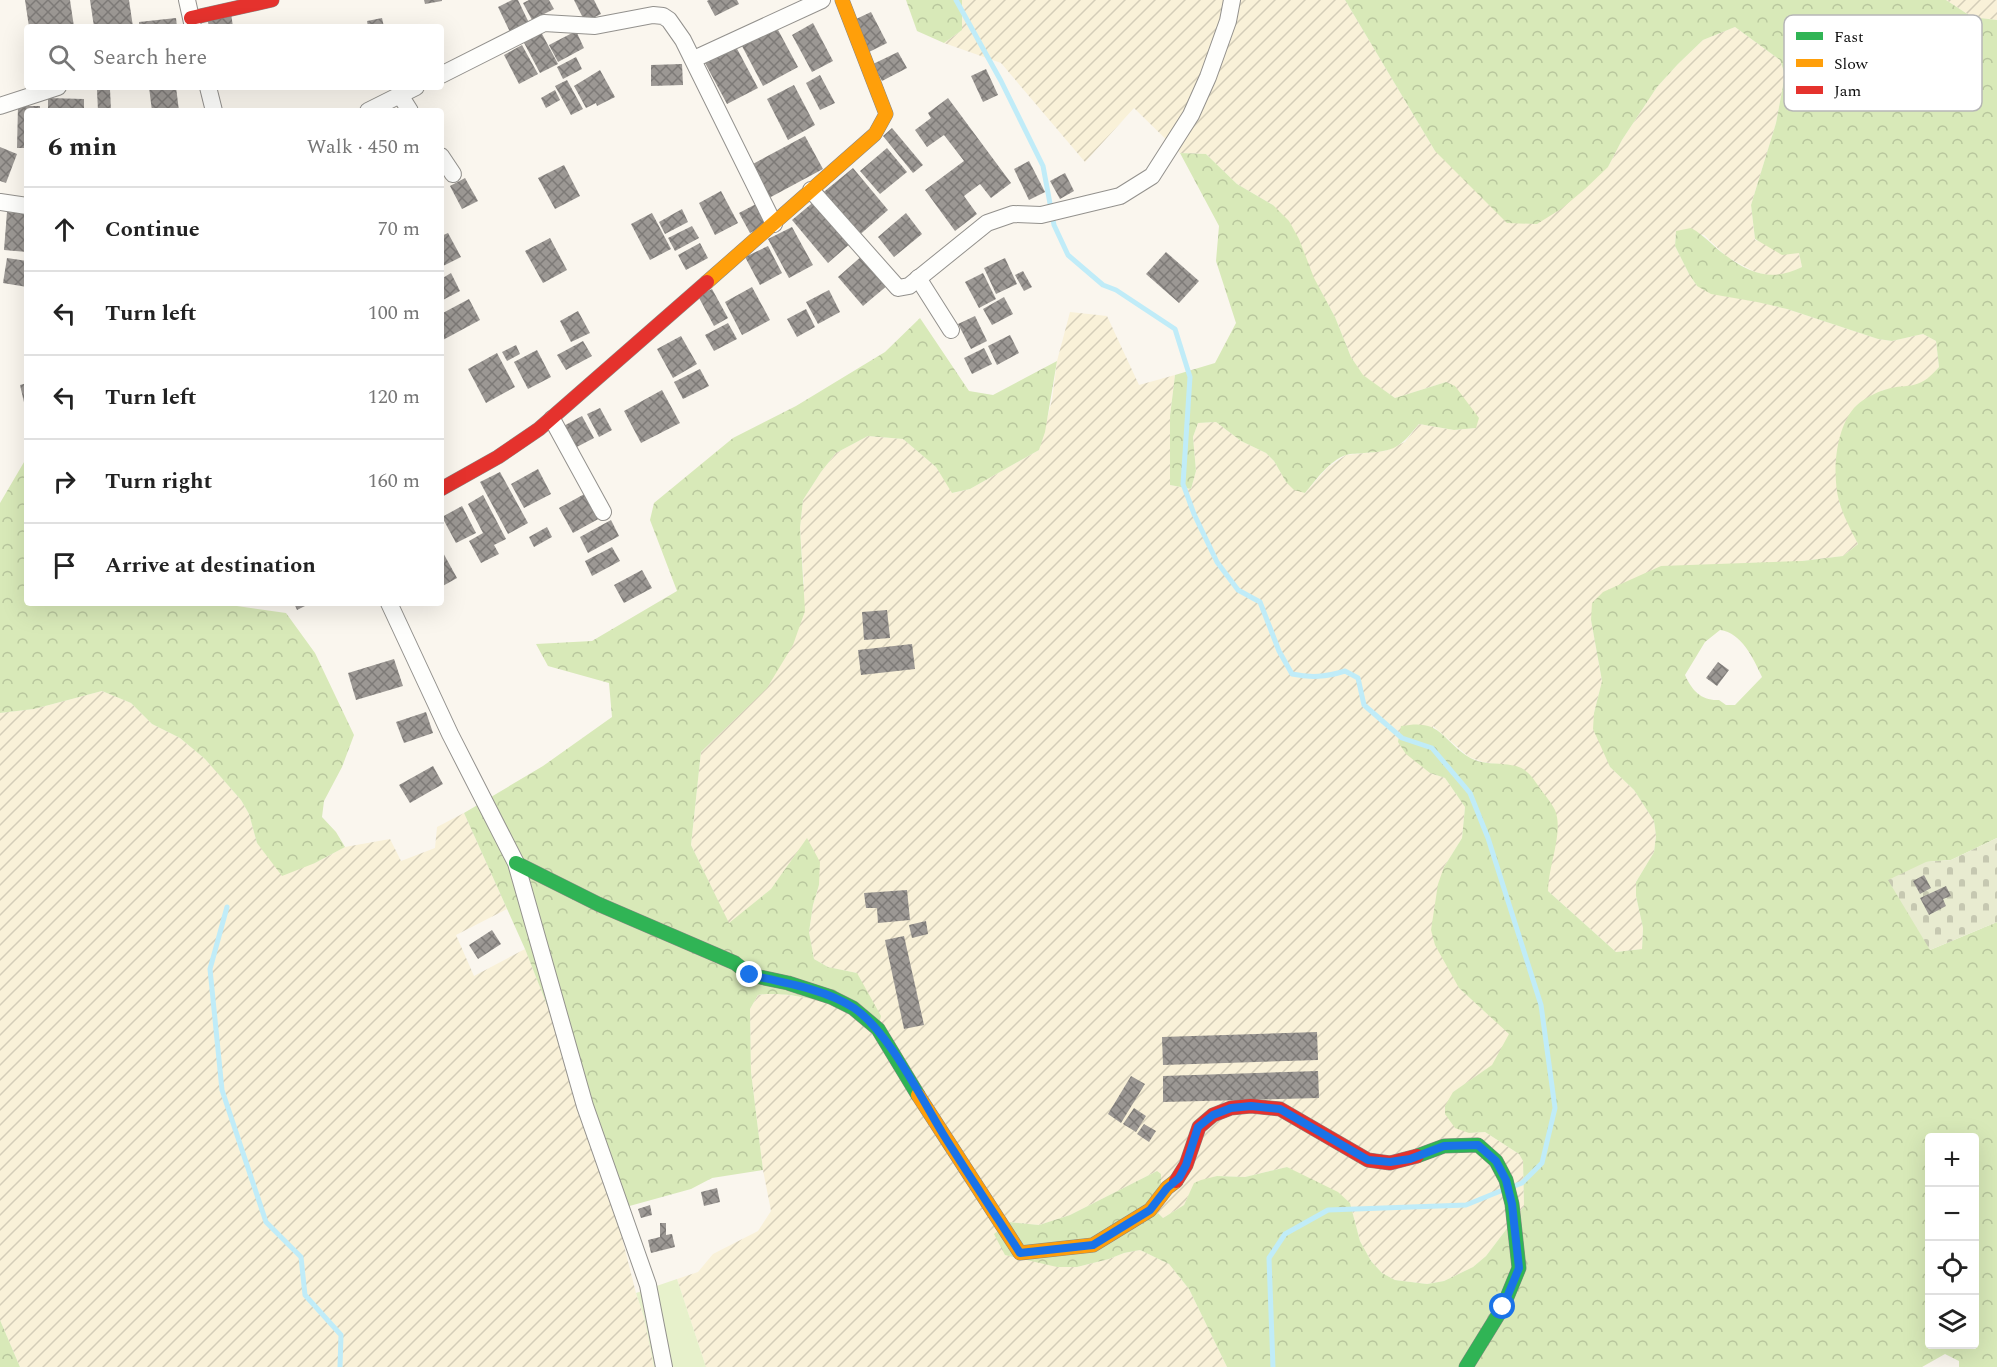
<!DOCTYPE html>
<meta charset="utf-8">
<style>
:root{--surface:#fff;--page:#f2f2f2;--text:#222;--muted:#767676;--line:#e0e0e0}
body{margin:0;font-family:Spectral,serif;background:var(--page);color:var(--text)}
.controls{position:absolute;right:18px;bottom:18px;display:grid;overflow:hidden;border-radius:6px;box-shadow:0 6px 24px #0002}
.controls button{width:54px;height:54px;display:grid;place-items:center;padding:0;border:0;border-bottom:2px solid var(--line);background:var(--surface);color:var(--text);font:30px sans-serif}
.stop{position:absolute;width:18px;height:18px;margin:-14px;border:4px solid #1a73e8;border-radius:50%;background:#fff}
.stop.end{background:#1a73e8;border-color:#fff;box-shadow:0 2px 6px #0008}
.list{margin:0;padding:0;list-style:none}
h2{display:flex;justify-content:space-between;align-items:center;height:78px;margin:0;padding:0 24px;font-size:26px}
h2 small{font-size:20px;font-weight:400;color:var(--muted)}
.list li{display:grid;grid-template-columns:39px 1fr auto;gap:18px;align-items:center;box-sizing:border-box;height:84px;padding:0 24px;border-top:2px solid var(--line)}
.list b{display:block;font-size:22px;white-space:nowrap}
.list em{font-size:20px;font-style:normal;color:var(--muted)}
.icon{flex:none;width:33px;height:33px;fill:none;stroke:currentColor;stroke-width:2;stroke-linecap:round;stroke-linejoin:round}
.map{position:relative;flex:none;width:1997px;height:1367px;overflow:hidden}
.search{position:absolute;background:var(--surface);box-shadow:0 6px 24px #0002;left:24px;top:24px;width:420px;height:66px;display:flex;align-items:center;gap:15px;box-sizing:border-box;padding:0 21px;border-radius:6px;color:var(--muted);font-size:22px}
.panel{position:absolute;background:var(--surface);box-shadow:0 6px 24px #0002;left:24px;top:108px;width:420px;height:498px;border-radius:6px}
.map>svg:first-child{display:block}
.farmland{fill:url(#farmland-furrows)}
.grass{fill:#e7f1cb}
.forest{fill:url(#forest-crowns);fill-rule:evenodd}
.cemetery{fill:url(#cemetery-stones)}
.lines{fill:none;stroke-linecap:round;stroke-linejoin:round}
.stream{stroke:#c0ecf8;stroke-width:5}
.building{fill:url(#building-cross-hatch)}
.street-casing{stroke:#93918d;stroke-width:18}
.fast-casing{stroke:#898784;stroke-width:15}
.slow-casing{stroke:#898784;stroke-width:15}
.jam-casing{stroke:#898784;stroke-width:15}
.street{stroke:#fefefc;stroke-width:16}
.fast{stroke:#30b455;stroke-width:14}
.slow{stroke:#ff9f0a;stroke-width:14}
.jam{stroke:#e5322d;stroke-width:14}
.route{stroke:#1a73e8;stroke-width:8}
.key{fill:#fff;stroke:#b6b6b6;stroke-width:1.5}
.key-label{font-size:16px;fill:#0b0b0b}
</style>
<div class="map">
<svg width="1997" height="1367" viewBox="0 0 1997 1367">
<defs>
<pattern id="farmland-furrows" width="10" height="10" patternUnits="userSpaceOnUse" patternTransform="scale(1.5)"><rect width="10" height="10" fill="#f9f1d8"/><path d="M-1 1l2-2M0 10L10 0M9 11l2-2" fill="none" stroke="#d4cdb8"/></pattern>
<pattern id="forest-crowns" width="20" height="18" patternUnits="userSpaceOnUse" patternTransform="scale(1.5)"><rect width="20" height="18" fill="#d8e9b8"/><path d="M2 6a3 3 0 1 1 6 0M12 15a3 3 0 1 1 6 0" fill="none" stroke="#b8c69d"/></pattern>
<pattern id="cemetery-stones" width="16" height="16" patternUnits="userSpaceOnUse" patternTransform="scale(1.5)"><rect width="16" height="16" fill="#e8ebd0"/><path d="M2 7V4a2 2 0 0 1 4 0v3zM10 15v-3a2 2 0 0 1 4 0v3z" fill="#c6c8b1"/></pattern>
<pattern id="building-cross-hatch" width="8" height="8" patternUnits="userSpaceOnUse" patternTransform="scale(1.5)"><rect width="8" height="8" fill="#9c9894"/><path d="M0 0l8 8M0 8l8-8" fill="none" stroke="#7d7a77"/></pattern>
</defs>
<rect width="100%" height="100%" fill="#faf6ee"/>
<!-- farmland -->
<g class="farmland">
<polygon points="962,0 1345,0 1435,151 1608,167 1622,140 1657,87 1678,64 1703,40 1735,27 1780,60 1785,75 1776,123 1751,205 1755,240 1799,253 1802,267 1787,274 1771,276 1755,272 1727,257 1704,235 1676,231 1675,246 1689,274 1697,286 1787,309 1878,339 1892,341 1923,334 1936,341 1939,367 1929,379 1915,386 1883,390 1855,407 1839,503 1858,544 1843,556 1802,561 1591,620 1602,681 1594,713 1610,767 1634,790 1654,821 1656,836 1654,852 1636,882 1636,896 1643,928 1642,949 1616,952 1548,891 1548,876 1517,767 1483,762 1469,757 1433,726 1430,773 1445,778 1465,807 1462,838 1444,867 1459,988 1510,1034 1492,1066 1453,1092 1469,1133 1485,1132 1519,1154 1523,1161 1524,1206 1486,1256 1473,1267 1444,1281 1427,1284 1395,1280 1382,1273 1371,1261 1360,1241 1350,1203 1287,1167 1245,1177 1217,1176 1194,1184 1184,1205 1163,1218 1155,1210 1157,1171 1070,1215 1039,1225 1009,1222 1057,1267 1077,1267 1109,1259 1124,1253 1140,1250 1169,1264 1189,1289 1227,1367 706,1367 677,1279 698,1272 713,1254 758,1231 771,1211 763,1170 751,1072 750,1009 758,995 773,993 814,999 857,973 828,967 814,959 809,932 813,905 819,885 807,839 771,889 729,924 691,845 701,752 766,688 804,583 800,528 803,500 821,472 836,453 868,436 903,439 936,467 953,493 970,489 1039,450 1052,400 1057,361 1070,312 1107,316 1139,385 1175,375 1170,416 1170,485 1191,489 1196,471 1193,437 1198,423 1216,422 1241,441 1266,453 1274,461 1286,482 1305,493 1327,468 1346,455 1385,451 1405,442 1419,424 1454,430 1476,428 1446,382 1395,398 1362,375 1351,357 1335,317 1273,205 1237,184 1206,154 1180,153 1134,108 1085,162 1001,63 944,43 962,30"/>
<polygon points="1946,0 1997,0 1997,20 1972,17"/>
<polygon points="102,691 131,703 152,724 180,738 205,759 241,800 249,814 257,843 315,863 345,847 390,839 401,861 435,848 437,827 464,813 507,909 456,935 474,976 525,949 556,1028 615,1210 636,1293 644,1317 654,1367 20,1367 0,1320 0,713 34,709"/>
</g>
<!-- grass -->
<polygon class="grass" points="677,1279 706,1367 654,1367 644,1317 636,1293"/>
<!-- forest -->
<g class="forest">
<polygon points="906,0 962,0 962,30 944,43 917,31"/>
<path d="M1345,0H1946L1972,17L1997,20V838L1951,860L1926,862L1930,950L1997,922V1367H1959V1361L1945,1354L1922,1367H1227L1189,1289L1169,1264L1140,1250L1124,1253L1109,1259L1077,1267H1057L1005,1255L994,1234L1009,1222L1039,1225L1070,1215L1157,1171L1161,1174V1184L1155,1210L1163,1218L1184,1205L1194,1183L1201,1180L1217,1176L1245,1177L1287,1167L1338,1192L1350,1203L1360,1241L1371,1261L1382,1273L1395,1280L1427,1284L1444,1281L1473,1267L1486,1256L1524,1206L1523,1161L1519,1154L1485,1132L1469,1133L1455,1128L1445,1114V1106L1453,1092L1492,1065L1509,1034L1459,988L1435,945L1431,930L1438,884L1444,867L1462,838L1465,807L1445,778L1430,773L1406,754L1398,742L1401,726C1440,719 1439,736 1467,756C1481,766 1500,762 1516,766C1527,769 1533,778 1539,787C1544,794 1551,802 1555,810C1564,832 1548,866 1548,891L1616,952L1642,949L1643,928L1636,896V882L1654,852L1656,836L1654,821L1634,790L1610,767L1593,729L1594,713L1602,681L1591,620L1592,603L1603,592L1661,566L1802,561L1843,556L1858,544C1851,530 1843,516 1839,501C1832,474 1835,430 1854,408C1860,401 1873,394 1881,391C1907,381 1916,394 1939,367L1936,341L1923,334L1892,341L1878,339L1787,309L1757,302L1711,294L1697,286L1689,274L1675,246L1676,231L1691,228C1706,236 1714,248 1728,257C1752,275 1774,281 1802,267L1799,253L1782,255L1755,239L1751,205L1776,123L1785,75L1780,60L1735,27L1703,40L1678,64L1657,87L1622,140L1608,167L1585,189L1561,209L1537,224L1507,223L1435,151ZM1720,630C1742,633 1753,658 1762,677L1735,705H1726L1719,700C1702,701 1692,691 1685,675L1705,642ZM1930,1138H1974V1344H1930Z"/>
<path d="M1180,153L1206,154L1237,184L1273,205L1289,221L1299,239L1314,278L1335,317L1351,357L1363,375L1395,398L1446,382L1455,386L1479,418L1476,428L1454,430L1419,424C1399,448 1396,451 1364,453C1359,454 1351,453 1346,455C1329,461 1316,480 1305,493L1294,490L1286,482L1274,461L1266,453L1241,441L1216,422L1198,423L1193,437L1196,471L1191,489L1170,485V416L1175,375L1215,363L1236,323L1216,261L1219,226Z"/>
<path d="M920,318L969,391L993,395L1057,361L1045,432L1039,450L970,489L952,493L936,467L903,439L868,436L836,453L821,472L803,500L800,528L805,611L793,645L767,688L701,752L691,845L729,923L771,889L807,838L820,862L819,885L813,905L809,932L814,959L828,967L857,973L881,1016L876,1037C868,1030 860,1022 852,1016C830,1000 784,991 758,995L750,1009L751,1072L763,1170L712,1178L691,1189L615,1210L556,1028L525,949L464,813L543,766L612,717L609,683L548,666L536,644L592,641L677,591L650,520L654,503L733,438L796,406L885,352Z"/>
<polygon points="27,457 27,603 216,603 286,613 315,653 354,735 342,767 324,801 322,817 336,832 345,847 315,863 282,876 257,843 249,814 241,800 205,759 180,738 152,724 131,703 102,691 34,709 0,713 0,503"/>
<polygon points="0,1320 20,1367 0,1367"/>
</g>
<!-- cemetery -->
<polygon class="cemetery" points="1997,838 1997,922 1930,950 1888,880 1926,862 1951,860"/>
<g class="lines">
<!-- stream -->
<g class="stream">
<path d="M956,0L1001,81L1043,166L1054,225L1068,255L1103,285L1116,290L1175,329L1190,377L1183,484L1194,514L1217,562L1238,590L1260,602L1279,651L1292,674C1311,678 1326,677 1345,671L1358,678L1364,705L1402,738L1432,748L1470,793L1488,838L1541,1005L1555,1108L1542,1163L1522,1183L1512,1187"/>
<polyline points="227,907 210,969 222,1090 266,1222 301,1257 305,1295 341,1335 340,1367"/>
<polyline points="1273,1367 1269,1258 1285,1234 1328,1210 1466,1205 1503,1190"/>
</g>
</g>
<!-- building -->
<g class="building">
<polygon points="25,0 70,0 74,27 29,27"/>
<polygon points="90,0 129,0 133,27 94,27"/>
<polygon points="424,0 442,0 442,1 425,4"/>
<polygon points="512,0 518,0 530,25 511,34 498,7"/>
<polygon points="529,0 549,0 554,9 532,20 523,3"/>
<polygon points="574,0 594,0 601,14 585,22"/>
<polygon points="709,0 737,0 739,4 715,16 707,1"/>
<polygon points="871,12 887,43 869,52 854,20"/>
<polygon points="231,13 233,27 209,27 207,17"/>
<polygon points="176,18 177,27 139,27 139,22"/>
<polygon points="382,18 384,27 368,27 367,21"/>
<polygon points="813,23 833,61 812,72 792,35"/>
<polygon points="777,28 798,67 763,86 742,46"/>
<polygon points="576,31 584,48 558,62 549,45"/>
<polygon points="541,32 558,64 540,73 523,41"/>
<polygon points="522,45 538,74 519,84 504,55"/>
<polygon points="735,45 758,88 727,104 704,61"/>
<polygon points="898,52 907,68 882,81 873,64"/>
<polygon points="576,57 582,69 563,79 557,67"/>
<polygon points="682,64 683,85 651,86 651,65"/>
<polygon points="986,69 998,95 983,102 971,76"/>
<polygon points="600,70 615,97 597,106 596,103 586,108 574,86"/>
<polygon points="820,75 835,103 820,110 806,83"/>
<polygon points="567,80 583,109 571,115 555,86"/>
<polygon points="794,85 815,125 788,140 767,99"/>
<polygon points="149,87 176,87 179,111 152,111"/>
<polygon points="110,89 111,111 98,111 97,90"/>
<polygon points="555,90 560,100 546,108 541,98"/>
<polygon points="48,98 84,99 84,111 48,111"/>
<polygon points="948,98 1011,183 991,198 980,184 964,196 977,214 955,231 925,190 964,161 944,135 927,147 915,130 931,118 928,113"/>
<polygon points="18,106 40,106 40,111 27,111 27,148 17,148"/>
<polygon points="892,128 923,165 913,173 883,136"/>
<polygon points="805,136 823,169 769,198 751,165"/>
<polygon points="0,147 17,154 6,183 0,181"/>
<polygon points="887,148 907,172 880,194 860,171"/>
<polygon points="1029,161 1045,192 1029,200 1014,169"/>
<polygon points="564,165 580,196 555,209 538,178"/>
<polygon points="853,168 888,210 856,238 820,195"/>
<polygon points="1065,173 1074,191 1060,199 1050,181"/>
<polygon points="465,178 478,201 462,209 450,186"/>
<polygon points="721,191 738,223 715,235 699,203"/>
<polygon points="816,200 852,242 828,263 792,220"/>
<polygon points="756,204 767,224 750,233 739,213"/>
<polygon points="682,209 688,222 665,234 659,222"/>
<polygon points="7,212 27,214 27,252 4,250"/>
<polygon points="652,213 671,249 650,260 631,224"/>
<polygon points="906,213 922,234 894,257 878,237"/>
<polygon points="692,226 699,238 675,251 668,238"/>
<polygon points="792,227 813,265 789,278 768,239"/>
<polygon points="448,233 461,257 441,267 441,236"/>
<polygon points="550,238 567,270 543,283 525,251"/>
<polygon points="700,243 708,258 686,270 678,255"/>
<polygon points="768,246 782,273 760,285 745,257"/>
<polygon points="1166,252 1199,281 1179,303 1146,274"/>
<polygon points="863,255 888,285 863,306 838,277"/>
<polygon points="7,258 27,261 27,287 3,283"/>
<polygon points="1005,258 1017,284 996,294 984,268"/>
<polygon points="1023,271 1032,287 1024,291 1015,275"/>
<polygon points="451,273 460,291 441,301 441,279"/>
<polygon points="983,273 996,299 979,308 965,282"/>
<polygon points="752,287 770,320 742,335 725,302"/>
<polygon points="712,289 728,318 714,326 698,296"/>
<polygon points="829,290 840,312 818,324 806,302"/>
<polygon points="1004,297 1013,314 992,325 983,309"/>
<polygon points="469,299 480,320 441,341 441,314"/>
<polygon points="806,309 815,327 797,337 787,319"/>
<polygon points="578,311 590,333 571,342 560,321"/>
<polygon points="975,316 987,341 971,349 958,324"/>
<polygon points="728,323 737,339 714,351 705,335"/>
<polygon points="1010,335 1019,353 997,365 988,346"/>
<polygon points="681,336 697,364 673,378 657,349"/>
<polygon points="583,341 592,356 566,370 557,355"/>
<polygon points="516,345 520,354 507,361 502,352"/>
<polygon points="984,348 992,364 972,374 964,358"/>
<polygon points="537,350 551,377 528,389 514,362"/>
<polygon points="497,353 515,387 486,403 468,369"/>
<polygon points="700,369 709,386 683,399 674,382"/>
<polygon points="27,383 27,411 26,411 20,385"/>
<polygon points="662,390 680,423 641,443 624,411"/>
<polygon points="600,408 612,430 599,437 587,414"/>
<polygon points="582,416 594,438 571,450 560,428"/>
<polygon points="538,469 551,494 524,508 511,484"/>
<polygon points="500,472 528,523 508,534 480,482"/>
<polygon points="588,492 602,517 573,533 559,508"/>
<polygon points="483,495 506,539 494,545 499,554 481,563 469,541 483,533 468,504"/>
<polygon points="462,506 476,533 456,543 442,517"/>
<polygon points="611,520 619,536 588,553 580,537"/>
<polygon points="547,527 552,537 534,547 529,537"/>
<polygon points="612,547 620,561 592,576 585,561"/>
<polygon points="441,549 457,578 441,587"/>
<polygon points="642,570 652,588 624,603 614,585"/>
<polygon points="294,603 311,603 297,610"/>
<polygon points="887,610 890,638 864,640 862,612"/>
<polygon points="912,644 915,669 861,675 858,650"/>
<polygon points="394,659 403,686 356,700 348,673"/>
<polygon points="1718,662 1729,670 1717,686 1706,678"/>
<polygon points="426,712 433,733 404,743 396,722"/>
<polygon points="433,766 443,784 410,803 399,785"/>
<polygon points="1924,875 1931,888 1920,894 1913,881"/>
<polygon points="1946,886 1951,896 1943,899 1946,906 1929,915 1920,898"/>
<polygon points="907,890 910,920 878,923 877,908 866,908 864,893"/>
<polygon points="926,921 928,934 912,938 909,925"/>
<polygon points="492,930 501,944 478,959 469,945"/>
<polygon points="904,936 924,1025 904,1029 885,940"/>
<polygon points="1317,1032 1318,1060 1163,1065 1162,1037"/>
<polygon points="1318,1071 1319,1098 1163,1102 1163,1076"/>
<polygon points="1131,1076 1145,1084 1121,1123 1108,1114"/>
<polygon points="1134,1108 1146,1116 1136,1132 1123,1124"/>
<polygon points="1144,1124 1156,1131 1149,1142 1137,1134"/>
<polygon points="717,1188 720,1202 704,1206 701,1192"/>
<polygon points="650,1205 652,1215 641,1218 638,1209"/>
<polygon points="660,1223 666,1223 666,1235 672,1234 675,1247 651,1253 648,1240 660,1237"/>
</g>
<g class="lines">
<defs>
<g id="street">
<polyline points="187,0 193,27"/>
<polyline points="694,59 822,0"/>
<polyline points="441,75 544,23 595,26 653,15 663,16 669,20 683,40 774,224"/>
<polyline points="208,87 214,111"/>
<polyline points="400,95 410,111"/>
<polyline points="0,106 58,87"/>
<polyline points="368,111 416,87"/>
<polyline points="441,156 453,174"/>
<polyline points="811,190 898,288 909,286 987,223 1013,214 1041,215 1120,196 1152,176 1191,115 1208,77 1228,21 1232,0"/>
<polyline points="0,202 27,206"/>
<polyline points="918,278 951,330"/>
<polyline points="552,419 603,512"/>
<polyline points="389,603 450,734 516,863 585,1106 648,1285 664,1367"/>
</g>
<g id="fast">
<polyline points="516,863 598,904 735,963 750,975 788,983 831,997 853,1008 878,1029 918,1095"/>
<polyline points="1417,1156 1444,1146 1478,1145 1496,1161 1506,1180 1512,1204 1519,1268 1503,1307 1466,1367"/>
</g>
<g id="slow">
<polyline points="707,282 875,134 886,114 842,0"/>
<polyline points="918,1095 1020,1253 1093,1245 1150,1210 1167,1188 1176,1181"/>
</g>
<g id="jam">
<polyline points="191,18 272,0"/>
<polyline points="441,489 498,457 539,429 707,282"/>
<polyline points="1176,1181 1186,1165 1199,1127 1213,1115 1231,1108 1251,1106 1280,1109 1368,1160 1390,1163 1417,1156"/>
</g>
</defs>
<!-- street casing -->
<use href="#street" class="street-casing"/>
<!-- fast casing -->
<use href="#fast" class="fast-casing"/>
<!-- slow casing -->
<use href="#slow" class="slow-casing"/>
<!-- jam casing -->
<use href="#jam" class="jam-casing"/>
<!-- street -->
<use href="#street" class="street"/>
<!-- fast -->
<use href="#fast" class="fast"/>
<!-- slow -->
<use href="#slow" class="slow"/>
<!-- jam -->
<use href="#jam" class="jam"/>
</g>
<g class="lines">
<!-- route -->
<path class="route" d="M750,975C782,982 825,989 854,1008C888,1031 921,1098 943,1134C968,1174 994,1213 1020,1253L1093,1245L1150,1210L1167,1188L1179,1178L1186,1165L1198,1127L1213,1115L1231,1108L1251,1106L1280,1109L1368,1160L1390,1162L1410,1159L1444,1146L1478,1145L1496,1161L1506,1180L1512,1204L1519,1268L1503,1307"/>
</g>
<!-- legend -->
<rect x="1784" y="15" width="198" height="96" rx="9" class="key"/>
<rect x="1796" y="32" width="27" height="8" fill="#30b455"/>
<rect x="1796" y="59" width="27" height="8" fill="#ff9f0a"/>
<rect x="1796" y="86" width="27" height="8" fill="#e5322d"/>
<g class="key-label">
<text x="1834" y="42">Fast</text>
<text x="1834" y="69">Slow</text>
<text x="1834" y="96">Jam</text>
</g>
</svg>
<div class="controls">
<button>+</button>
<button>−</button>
<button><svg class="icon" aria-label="locate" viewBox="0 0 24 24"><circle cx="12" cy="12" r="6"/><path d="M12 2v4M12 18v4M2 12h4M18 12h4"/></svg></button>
<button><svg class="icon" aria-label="layers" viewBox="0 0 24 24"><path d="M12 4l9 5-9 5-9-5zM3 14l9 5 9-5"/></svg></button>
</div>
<div class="stop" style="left:1503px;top:1307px"></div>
<div class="stop end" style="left:750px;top:975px"></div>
<div class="search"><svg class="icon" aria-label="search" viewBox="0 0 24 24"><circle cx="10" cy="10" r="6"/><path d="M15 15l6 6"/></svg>Search here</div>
<section class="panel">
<h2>6 min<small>Walk · 450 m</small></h2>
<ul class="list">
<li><svg class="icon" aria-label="ahead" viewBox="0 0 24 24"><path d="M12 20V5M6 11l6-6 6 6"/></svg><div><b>Continue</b></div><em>70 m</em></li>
<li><svg class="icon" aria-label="left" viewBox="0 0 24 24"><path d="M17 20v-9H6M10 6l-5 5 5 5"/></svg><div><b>Turn left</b></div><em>100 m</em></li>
<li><svg class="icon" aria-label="left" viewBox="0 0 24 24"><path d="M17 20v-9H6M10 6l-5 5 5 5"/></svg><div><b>Turn left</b></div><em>120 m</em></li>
<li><svg class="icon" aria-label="right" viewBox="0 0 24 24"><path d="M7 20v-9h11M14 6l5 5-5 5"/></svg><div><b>Turn right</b></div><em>160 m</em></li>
<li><svg class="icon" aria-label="arrive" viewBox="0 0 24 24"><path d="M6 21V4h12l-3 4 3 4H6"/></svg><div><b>Arrive at destination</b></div></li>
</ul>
</section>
</div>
